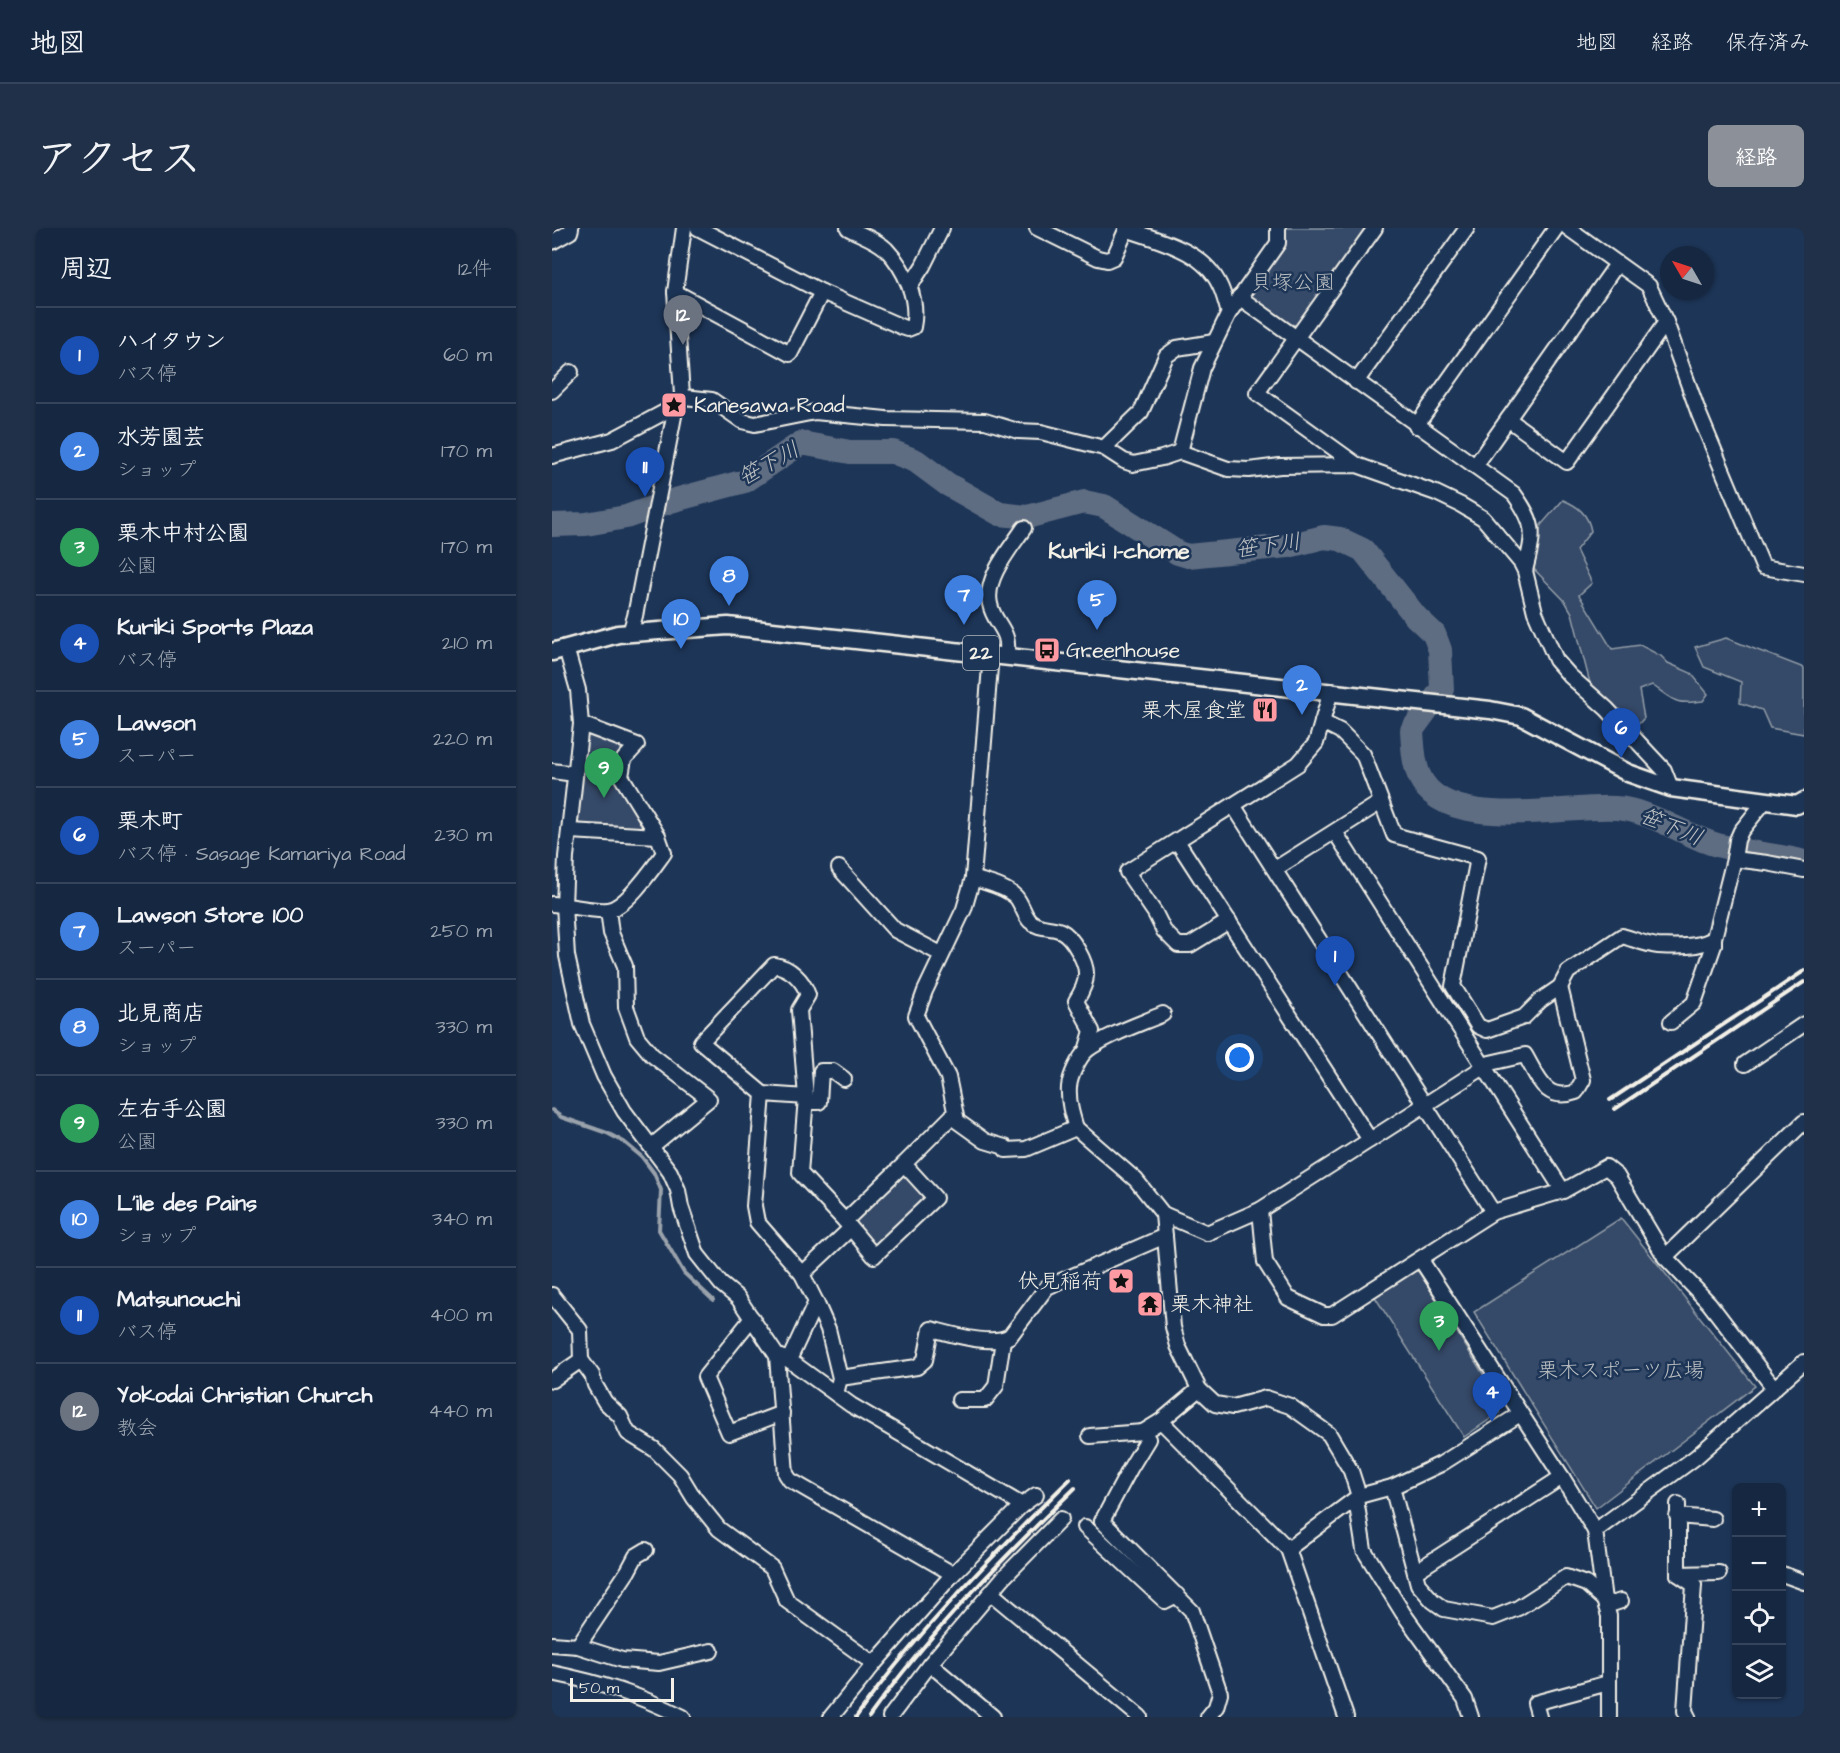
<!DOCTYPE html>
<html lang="ja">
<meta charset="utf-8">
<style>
:root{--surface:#162841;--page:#1f3048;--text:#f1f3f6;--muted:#9ea6b1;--line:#35445a;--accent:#8c9099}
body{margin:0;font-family:"Architects Daughter","Klee One",sans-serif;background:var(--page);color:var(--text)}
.controls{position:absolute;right:18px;bottom:18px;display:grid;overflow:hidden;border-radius:9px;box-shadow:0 2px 4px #0004}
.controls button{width:54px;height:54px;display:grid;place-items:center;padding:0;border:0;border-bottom:2px solid var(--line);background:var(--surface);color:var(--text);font:30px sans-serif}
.compass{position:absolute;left:1108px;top:18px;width:54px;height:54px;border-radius:50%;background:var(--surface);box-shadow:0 2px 4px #0004;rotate:309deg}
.scale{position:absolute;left:18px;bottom:15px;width:104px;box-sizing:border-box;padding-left:6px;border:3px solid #f4f1e8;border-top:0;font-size:16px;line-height:21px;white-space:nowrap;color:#f4f1e8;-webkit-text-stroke:4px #1d3557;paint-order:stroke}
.you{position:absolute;left:688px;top:830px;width:21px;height:21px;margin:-15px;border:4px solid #fff;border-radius:50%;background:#1a73e8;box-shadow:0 0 0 9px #1a73e833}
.badge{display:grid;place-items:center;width:39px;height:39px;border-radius:50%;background:var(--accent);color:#fff;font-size:20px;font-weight:700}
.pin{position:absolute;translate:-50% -50px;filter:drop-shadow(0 2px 3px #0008)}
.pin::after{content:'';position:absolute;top:32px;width:21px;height:18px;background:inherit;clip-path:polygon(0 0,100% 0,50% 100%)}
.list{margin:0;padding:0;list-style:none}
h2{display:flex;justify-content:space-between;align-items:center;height:78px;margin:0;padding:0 24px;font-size:26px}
h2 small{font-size:20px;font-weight:400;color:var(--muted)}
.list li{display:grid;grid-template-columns:39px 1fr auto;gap:18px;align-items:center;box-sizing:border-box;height:96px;padding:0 24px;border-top:2px solid var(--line)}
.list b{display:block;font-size:22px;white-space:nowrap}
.list p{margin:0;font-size:20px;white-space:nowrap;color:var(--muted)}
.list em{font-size:20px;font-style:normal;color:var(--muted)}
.icon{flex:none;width:33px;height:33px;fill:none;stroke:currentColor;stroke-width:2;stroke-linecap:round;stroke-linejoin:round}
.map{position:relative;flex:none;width:1252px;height:1489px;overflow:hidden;border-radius:9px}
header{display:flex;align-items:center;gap:36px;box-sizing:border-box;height:84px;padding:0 30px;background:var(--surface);border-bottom:2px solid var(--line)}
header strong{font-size:28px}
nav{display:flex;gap:33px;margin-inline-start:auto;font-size:21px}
.intro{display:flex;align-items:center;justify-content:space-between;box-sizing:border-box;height:144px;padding:0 36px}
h1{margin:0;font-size:42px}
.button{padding:15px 27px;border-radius:9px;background:var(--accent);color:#fff;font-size:21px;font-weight:700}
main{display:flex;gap:36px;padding:0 36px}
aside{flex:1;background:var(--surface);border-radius:9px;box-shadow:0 2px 4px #0004}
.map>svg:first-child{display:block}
.green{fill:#354a67;stroke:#949ea8;stroke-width:1.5}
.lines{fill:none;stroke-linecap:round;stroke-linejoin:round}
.stream{stroke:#9aa2ab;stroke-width:4}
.river{stroke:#5e6d82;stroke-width:24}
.minor-casing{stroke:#f4f1e8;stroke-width:18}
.major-casing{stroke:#f4f1e8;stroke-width:21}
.minor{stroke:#1d3557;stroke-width:14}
.major{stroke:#1d3557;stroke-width:16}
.rail{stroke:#f4f1e8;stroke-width:4}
.labels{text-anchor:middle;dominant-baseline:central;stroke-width:5;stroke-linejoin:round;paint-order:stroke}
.shield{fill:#1d3557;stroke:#b4b9bc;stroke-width:1.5}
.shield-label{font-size:20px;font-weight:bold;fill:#f4f1e8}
.park-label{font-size:21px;fill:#bbbfc1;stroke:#1d3557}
.poi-label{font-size:21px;fill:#f4f1e8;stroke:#1d3557;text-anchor:start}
.water-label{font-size:22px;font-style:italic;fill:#c0c3c4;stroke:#1d3557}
.neighbourhood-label{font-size:22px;font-weight:bold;fill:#f4f1e8;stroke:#1d3557}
</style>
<header>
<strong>地図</strong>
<nav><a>地図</a><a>経路</a><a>保存済み</a></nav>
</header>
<div class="intro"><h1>アクセス</h1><a class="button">経路</a></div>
<main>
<aside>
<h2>周辺<small>12件</small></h2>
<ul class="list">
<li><span class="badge" style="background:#1a4fb4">1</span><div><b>ハイタウン</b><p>バス停</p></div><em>60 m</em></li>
<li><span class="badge" style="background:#3f7fe0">2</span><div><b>水芳園芸</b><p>ショップ</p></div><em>170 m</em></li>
<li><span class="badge" style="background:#2e9e5b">3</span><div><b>栗木中村公園</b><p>公園</p></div><em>170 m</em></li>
<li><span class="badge" style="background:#1a4fb4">4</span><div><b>Kuriki Sports Plaza</b><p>バス停</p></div><em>210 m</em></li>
<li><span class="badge" style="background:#3f7fe0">5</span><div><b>Lawson</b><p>スーパー</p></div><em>220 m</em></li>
<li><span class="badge" style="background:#1a4fb4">6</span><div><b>栗木町</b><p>バス停 · Sasage Kamariya Road</p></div><em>230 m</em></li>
<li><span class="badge" style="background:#3f7fe0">7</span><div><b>Lawson Store 100</b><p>スーパー</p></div><em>250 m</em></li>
<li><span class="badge" style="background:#3f7fe0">8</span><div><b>北見商店</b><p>ショップ</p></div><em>330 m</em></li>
<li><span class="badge" style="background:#2e9e5b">9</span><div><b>左右手公園</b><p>公園</p></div><em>330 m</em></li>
<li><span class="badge" style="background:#3f7fe0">10</span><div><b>L'ile des Pains</b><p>ショップ</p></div><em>340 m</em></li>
<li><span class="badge" style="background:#1a4fb4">11</span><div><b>Matsunouchi</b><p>バス停</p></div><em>400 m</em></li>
<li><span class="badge" style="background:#6b7280">12</span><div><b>Yokodai Christian Church</b><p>教会</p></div><em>440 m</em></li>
</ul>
</aside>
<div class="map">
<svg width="1252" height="1489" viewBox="0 0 1252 1489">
<rect width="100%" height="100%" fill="#1d3557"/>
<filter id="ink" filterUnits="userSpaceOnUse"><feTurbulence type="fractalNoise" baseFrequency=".0167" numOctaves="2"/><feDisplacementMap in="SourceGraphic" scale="12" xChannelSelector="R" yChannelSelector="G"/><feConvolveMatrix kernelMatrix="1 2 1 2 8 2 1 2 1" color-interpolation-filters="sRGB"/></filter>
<g filter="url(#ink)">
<!-- green -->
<g class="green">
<polygon points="734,0 814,0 744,97 737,96 699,71 700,61 733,16"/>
<path d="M1011,272C1026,278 1036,286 1039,303L1024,322L1040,355L1027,367L1060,421L1088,417L1109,428L1116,435L1139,445L1156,466L1151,473C1122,477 1123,473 1100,457L1087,462L1092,490L1082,501L1064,502L1048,485L1040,463L1020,385L1013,373L979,338L989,297Z"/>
<polygon points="1174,410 1252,440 1252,506 1218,500 1210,482 1188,475 1189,454 1152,439 1143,419"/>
<polygon points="40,505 71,516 73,522 68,528 97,599 93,605 28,597 23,591 35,508"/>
<polygon points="349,947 356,949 372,965 369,972 327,1015 320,1016 304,999 304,991"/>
<polygon points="1069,990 1203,1158 1044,1280 922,1084"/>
<polygon points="863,1042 867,1044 950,1176 947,1185 912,1209 823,1069"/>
</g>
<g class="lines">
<!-- stream -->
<polyline class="stream" points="0,882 9,889 55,905 72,914 90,929 102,945 109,962 107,1002 132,1045 161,1072"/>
<!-- river -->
<path class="river" d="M0,297L34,296L74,289L119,273L193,253L249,215L298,224H341L364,233L395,256L448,286L475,289L532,274L552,278L626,325L636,328L736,318L772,309L788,311L811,322L864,389L882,406L888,422L890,461L860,502C861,517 861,533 867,547C891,607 1015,576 1064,580C1098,582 1130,606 1162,616C1191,625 1223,626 1252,634"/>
<defs>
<g id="minor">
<path d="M146,0L270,64L350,99L356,101L361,99C367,71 353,41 334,21C325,12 307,6 296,0"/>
<polyline points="485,0 546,30 555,32 562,29 575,0"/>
<polyline points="1016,0 1097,58 1114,94 1147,186 1211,339 1252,346"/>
<path d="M574,1C607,13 652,22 668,58C672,66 674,76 677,85"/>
<polyline points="0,14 18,4 19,0"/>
<polyline points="358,58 371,38 390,0"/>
<polyline points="123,64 238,126 270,64"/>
<path d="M687,69L962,266C985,298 982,305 973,343"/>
<polyline points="804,154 915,0"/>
<polyline points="0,163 19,144"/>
<polyline points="956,191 1015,234 1114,94"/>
<polyline points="864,198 1004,0"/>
<polyline points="552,220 589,184 614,128 625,120 662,114"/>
<polyline points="628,224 650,140 677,85 726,15 726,0"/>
<polyline points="0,228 60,212 124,178 132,169 160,172 190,193 203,196 263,184 334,191 433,193 466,203 489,204 552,220 572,233 581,236 610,230 628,224 676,241 697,242 728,238 805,237 884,265 909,277 931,290 969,335 973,343 983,384 1004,432 1018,448 1055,481 1112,542 1119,560"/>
<polyline points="805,237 705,165 823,0"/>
<polyline points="923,238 1065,36"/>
<polyline points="78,405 83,388 124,178 130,167 123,64 132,0"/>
<polyline points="14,420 26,462 29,496 14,629 12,677 15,728 30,796 52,848 72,883 118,944 126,962 129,979 145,1026 169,1056 186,1070 225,1128 234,1246 238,1252 401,1346"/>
<polyline points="439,426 421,650 412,681 373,763 364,788 396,849 405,893 433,913 453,919 454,922 474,921 524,900 584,952 611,986 655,1005 708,982 818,912 625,613"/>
<path d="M454,428C460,402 442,397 438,376C432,350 459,320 472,300"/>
<path d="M770,494L788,503L811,526L842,607L926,630L901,758L926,798L935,802L972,789L989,772L1008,759L1016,744L1070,708C1081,711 1095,717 1106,718C1123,719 1149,720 1162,710L1182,631L1185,612L1189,603L1213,573"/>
<polyline points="0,543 23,546"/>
<polyline points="681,577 941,984"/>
<polyline points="18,603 106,608"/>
<polyline points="783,604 1011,963"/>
<polyline points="1182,631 1215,635 1252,642"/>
<polyline points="287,640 343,702 389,726"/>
<polyline points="723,641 829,574"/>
<path d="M421,650C434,655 453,658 464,669C470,676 472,687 478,693C488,702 498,698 509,703C520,708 535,735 534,747C534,756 529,765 524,773L540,803L534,823"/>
<path d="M0,676C14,677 44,684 56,682C75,679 101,640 112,625L106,608L69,548L72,531L85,517L29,496"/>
<polyline points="56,682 59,705 73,738 74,779 85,809 100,827 157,871 100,918"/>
<polyline points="677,693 638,717 626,717 612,703 603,685 575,644 746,536 764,515 779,463"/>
<polyline points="1119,794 1142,775 1162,717 1162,710"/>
<polyline points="1193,836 1252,796"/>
<polyline points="211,866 254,869"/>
<polyline points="254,874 267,874 269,843 281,843 292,851"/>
<path d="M524,900C520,887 516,874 517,859C518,848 527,829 535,822C555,807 588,796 611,786"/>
<path d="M818,912L938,835L973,827C986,849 993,875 1024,864L1031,852L1008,759"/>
<polyline points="708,982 713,1034 736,1070 772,1087 780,1087 941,984 1011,963 1054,939 1065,948 1113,1029 1157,1075 1222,1160"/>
<polyline points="611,986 621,1099 626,1118 647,1161 663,1176 681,1179 714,1170 738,1178 777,1206 799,1243 807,1268"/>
<polyline points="293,993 352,936"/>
<polyline points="1113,1029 1252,894"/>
<polyline points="869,1032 1010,1249 1043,1303 1052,1372 1057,1388 1057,1489"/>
<polyline points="250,1046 298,1001"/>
<polyline points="0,1067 28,1102 29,1132 0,1152"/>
<polyline points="200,1090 153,1149 177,1205 230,1185"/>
<polyline points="225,1128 237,1132 299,1177 470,1277 401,1346 322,1436 279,1489"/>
<polyline points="29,1132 40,1147 43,1157 53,1174 68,1188 76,1205 102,1221 128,1247 142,1270 167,1301 220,1340 235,1373 322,1436"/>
<polyline points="237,1132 264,1074"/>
<path d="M288,1150L365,1139L373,1132L379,1101C399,1106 440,1119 458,1108L495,1059L613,1008"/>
<polyline points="647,1161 609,1193 591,1204 596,1211 579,1239 550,1293 640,1383 668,1465 664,1479 656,1489"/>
<path d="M284,1166L288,1150L276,1101L264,1074L250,1046L205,994L202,978L211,866L149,814L222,737C238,739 251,752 256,767L247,782L254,869L248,945L293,993L322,1028L383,970L352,936L403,885"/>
<polyline points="407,1172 433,1172 444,1158 451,1112"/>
<polyline points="609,1193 736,1321 794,1489"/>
<polyline points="538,1208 591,1204"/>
<polyline points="840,1259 866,1356 881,1373 892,1381 941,1390 966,1380 1014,1349 1034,1356 1052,1372 1060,1376 1069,1373"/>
<polyline points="804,1271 812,1322 851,1385 913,1471 919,1489"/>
<polyline points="1126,1276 1126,1346"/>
<polyline points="470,1277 484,1267"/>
<polyline points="1125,1288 1161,1291"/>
<polyline points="533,1299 613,1373 625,1367"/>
<polyline points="1043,1303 1144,1229 1252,1134"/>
<polyline points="736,1321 807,1268 840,1259 889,1236 968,1186"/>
<polyline points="863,1344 1010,1249"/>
<polyline points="1126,1346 1142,1357 1133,1483 1136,1489"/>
<polyline points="1126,1346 1167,1345"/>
<polyline points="1230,1346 1252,1354"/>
<polyline points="439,1365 588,1489"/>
<polyline points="0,1416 26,1418 70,1432 107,1435 159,1423"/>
<polyline points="26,1418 76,1343 84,1328 94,1322"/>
<polyline points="378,1436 441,1489"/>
<path d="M0,1445C48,1455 88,1467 131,1489"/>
<polyline points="338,1489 378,1436 451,1350 509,1291"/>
<polyline points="987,1489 983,1475 1056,1455"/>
</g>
<polyline id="major" points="0,424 66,406 176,398 938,482 969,488 1076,545 1119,560 1245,577 1252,573"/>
</defs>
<!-- minor casing -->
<use href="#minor" class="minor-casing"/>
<!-- major casing -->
<use href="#major" class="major-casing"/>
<!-- minor -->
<use href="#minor" class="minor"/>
<!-- major -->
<use href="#major" class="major"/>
<!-- rail -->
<g class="rail">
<polyline points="1058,872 1252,743"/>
<polyline points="1063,881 1252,754"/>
<path d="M304,1489C367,1402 442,1326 518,1251"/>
<path d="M317,1489C377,1405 449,1332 523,1260"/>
</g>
</g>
</g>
<!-- icons -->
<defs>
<symbol id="sight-square" viewBox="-11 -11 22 22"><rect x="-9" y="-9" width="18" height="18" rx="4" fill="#ff9aa2" stroke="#1d3557"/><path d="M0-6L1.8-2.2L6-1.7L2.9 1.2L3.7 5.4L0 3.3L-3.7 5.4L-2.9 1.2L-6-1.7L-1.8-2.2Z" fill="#111"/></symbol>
<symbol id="bus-square" viewBox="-11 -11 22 22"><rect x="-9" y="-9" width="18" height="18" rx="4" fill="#ff9aa2" stroke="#1d3557"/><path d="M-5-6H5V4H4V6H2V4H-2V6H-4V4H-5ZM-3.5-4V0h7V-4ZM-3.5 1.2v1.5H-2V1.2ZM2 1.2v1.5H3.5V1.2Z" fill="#111"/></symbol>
<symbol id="restaurant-square" viewBox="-11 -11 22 22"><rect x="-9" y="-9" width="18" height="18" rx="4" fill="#ff9aa2" stroke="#1d3557"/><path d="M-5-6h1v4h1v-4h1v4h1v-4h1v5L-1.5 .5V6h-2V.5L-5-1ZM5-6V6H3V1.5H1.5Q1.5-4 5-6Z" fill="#111"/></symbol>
<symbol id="temple-square" viewBox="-11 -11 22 22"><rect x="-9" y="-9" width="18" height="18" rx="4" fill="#ff9aa2" stroke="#1d3557"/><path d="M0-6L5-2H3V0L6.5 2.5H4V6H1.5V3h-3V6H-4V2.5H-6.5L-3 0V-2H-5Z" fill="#111"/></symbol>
</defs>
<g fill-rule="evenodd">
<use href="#sight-square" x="107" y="162" width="30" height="30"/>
<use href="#bus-square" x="480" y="407" width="30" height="30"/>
<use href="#restaurant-square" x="698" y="467" width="30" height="30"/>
<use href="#sight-square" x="554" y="1038" width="30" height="30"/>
<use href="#temple-square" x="583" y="1061" width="30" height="30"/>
</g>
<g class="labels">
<!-- shield labels -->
<rect class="shield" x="411" y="408" width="36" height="34" rx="4.5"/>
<g class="shield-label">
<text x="429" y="425">22</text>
</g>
<!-- park labels -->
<g class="park-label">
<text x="741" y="54">貝塚公園</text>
<text x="1069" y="1142">栗木スポーツ広場</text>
</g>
<!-- poi labels -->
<g class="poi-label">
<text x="142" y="177">Kanesawa Road</text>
<text x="514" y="422">Greenhouse</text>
<text x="694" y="482" text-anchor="end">栗木屋食堂</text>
<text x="550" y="1053" text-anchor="end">伏見稲荷</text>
<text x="618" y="1076">栗木神社</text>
</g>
<!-- water labels -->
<g class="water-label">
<text transform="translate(217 236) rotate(-29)">笹下川</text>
<text transform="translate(716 318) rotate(-8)">笹下川</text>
<text transform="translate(1119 599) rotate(22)">笹下川</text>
</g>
<!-- neighbourhood labels -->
<g class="neighbourhood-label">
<text x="567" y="323">Kuriki 1-chome</text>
</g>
</g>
</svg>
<div class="controls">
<button>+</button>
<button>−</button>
<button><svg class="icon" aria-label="locate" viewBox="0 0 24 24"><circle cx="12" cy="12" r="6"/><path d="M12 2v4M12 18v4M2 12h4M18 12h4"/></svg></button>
<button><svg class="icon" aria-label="layers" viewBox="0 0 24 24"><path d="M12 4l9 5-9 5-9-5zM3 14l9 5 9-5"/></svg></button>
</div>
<svg class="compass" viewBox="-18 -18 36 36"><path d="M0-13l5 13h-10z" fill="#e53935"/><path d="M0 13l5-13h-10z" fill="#9ea6b1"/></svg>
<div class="scale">50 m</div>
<div class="you"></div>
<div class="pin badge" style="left:783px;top:758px;background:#1a4fb4">1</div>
<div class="pin badge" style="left:750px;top:487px;background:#3f7fe0">2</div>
<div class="pin badge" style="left:887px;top:1123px;background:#2e9e5b">3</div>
<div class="pin badge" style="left:940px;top:1194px;background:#1a4fb4">4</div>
<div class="pin badge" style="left:545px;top:402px;background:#3f7fe0">5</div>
<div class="pin badge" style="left:1069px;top:530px;background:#1a4fb4">6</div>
<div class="pin badge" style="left:412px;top:397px;background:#3f7fe0">7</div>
<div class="pin badge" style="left:177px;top:378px;background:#3f7fe0">8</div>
<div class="pin badge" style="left:52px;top:570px;background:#2e9e5b">9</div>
<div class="pin badge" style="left:129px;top:421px;background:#3f7fe0">10</div>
<div class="pin badge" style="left:93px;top:269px;background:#1a4fb4">11</div>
<div class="pin badge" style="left:131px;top:117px;background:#6b7280">12</div>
</div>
</main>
